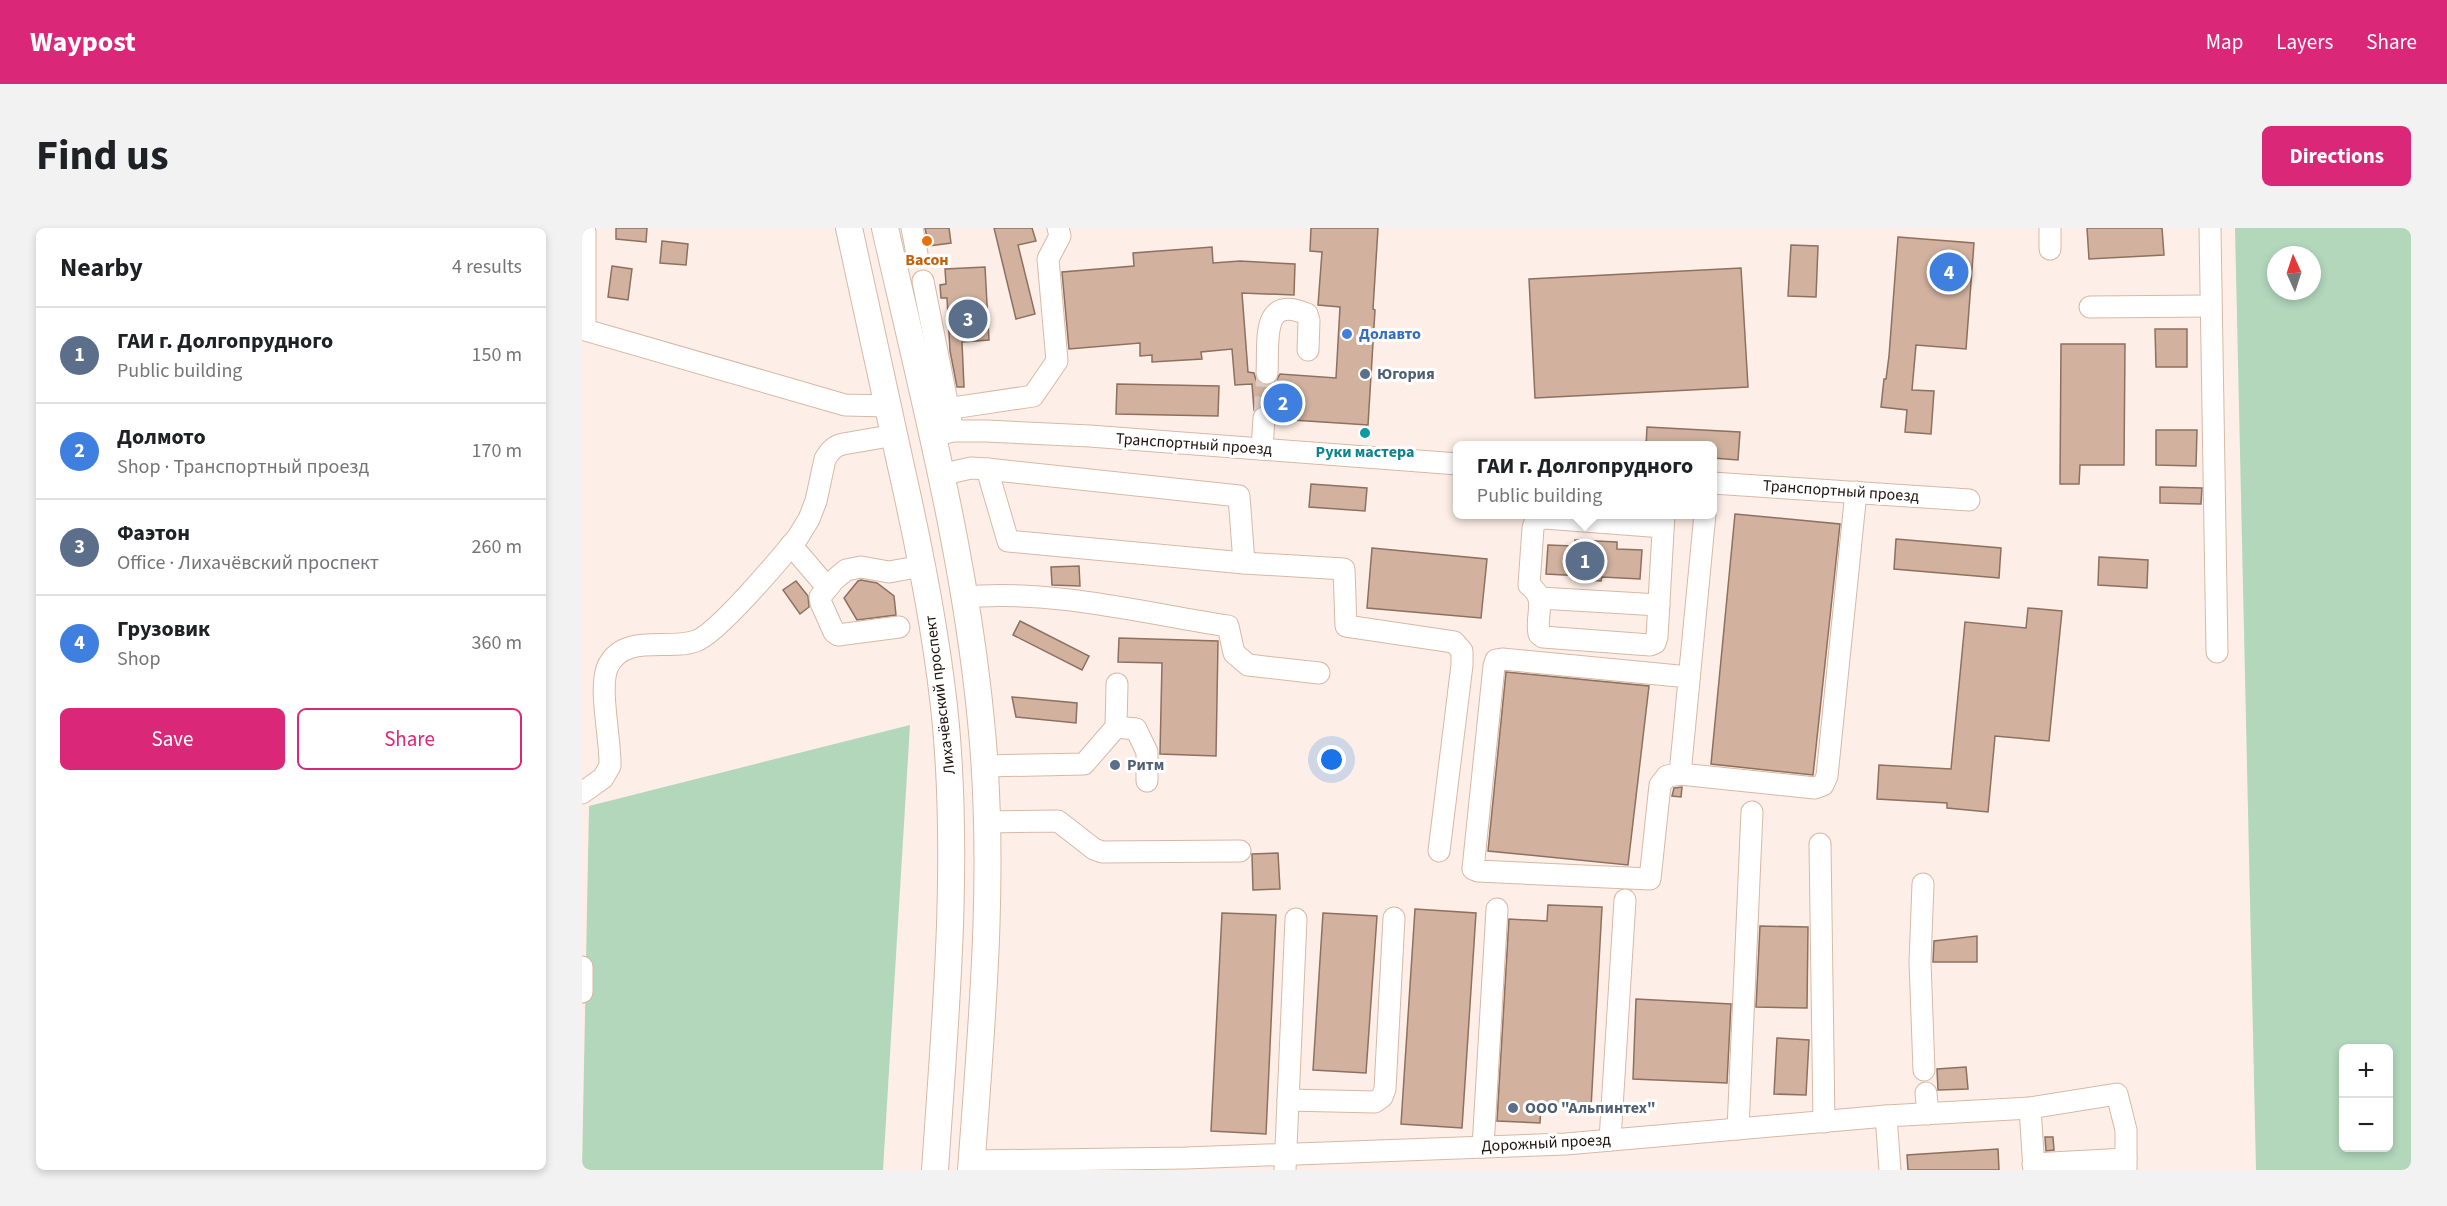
<!DOCTYPE html>
<meta charset="utf-8">
<style>
:root{--surface:#fff;--page:#f2f2f2;--text:#202124;--muted:#757577;--line:#e0e0e0;--accent:#db2777}
body{margin:0;font-family:"Source Sans 3",sans-serif;background:var(--page);color:var(--text)}
.controls{position:absolute;right:18px;bottom:18px;display:grid;overflow:hidden;border-radius:9px;box-shadow:0 3px 9px #0003}
.controls button{width:54px;height:54px;display:grid;place-items:center;padding:0;border:0;border-bottom:2px solid var(--line);background:var(--surface);color:var(--text);font:30px sans-serif}
.compass{position:absolute;left:1685px;top:18px;width:54px;height:54px;border-radius:50%;background:var(--surface);box-shadow:0 3px 9px #0003;rotate:357deg}
.you{position:absolute;left:750px;top:532px;width:21px;height:21px;margin:-15px;border:4px solid #fff;border-radius:50%;background:#1a73e8;box-shadow:0 0 0 9px #1a73e833}
.badge{display:grid;place-items:center;width:39px;height:39px;border-radius:50%;background:var(--accent);color:#fff;font-size:20px;font-weight:700}
.pin{position:absolute;translate:-50% -50%;border:3px solid #fff;box-shadow:0 2px 6px #0006}
.popup{position:absolute;left:871px;top:213px;width:264px;height:78px;box-sizing:border-box;display:grid;place-content:center;border-radius:9px;background:var(--surface);filter:drop-shadow(0 2px 4px #0005);font-size:20px;white-space:nowrap;color:var(--muted)}
.popup b{font-size:22px;color:var(--text)}
.popup::after{content:'';position:absolute;left:50%;top:100%;margin-left:-12px;border:12px solid transparent;border-top-color:var(--surface)}
.list{margin:0;padding:0;list-style:none}
h2{display:flex;justify-content:space-between;align-items:center;height:78px;margin:0;padding:0 24px;font-size:26px}
h2 small{font-size:20px;font-weight:400;color:var(--muted)}
.list li{display:grid;grid-template-columns:39px 1fr auto;gap:18px;align-items:center;box-sizing:border-box;height:96px;padding:0 24px;border-top:2px solid var(--line)}
.list b{display:block;font-size:22px;white-space:nowrap}
.list p{margin:0;font-size:20px;white-space:nowrap;color:var(--muted)}
.list em{font-size:20px;font-style:normal;color:var(--muted)}
.actions{display:flex;gap:12px;padding:18px 24px}
.actions a{flex:1;padding:14px 0;border:2px solid var(--accent);border-radius:9px;text-align:center;font-size:21px;color:var(--accent)}
.actions .main{background:var(--accent);color:#fff}
.map{position:relative;flex:none;width:1829px;height:942px;overflow:hidden;border-radius:9px}
header{display:flex;align-items:center;gap:36px;box-sizing:border-box;height:84px;padding:0 30px;background:var(--accent);color:#fff}
header strong{font-size:28px}
nav{display:flex;gap:33px;margin-inline-start:auto;font-size:21px}
.intro{display:flex;align-items:center;justify-content:space-between;box-sizing:border-box;height:144px;padding:0 36px}
h1{margin:0;font-size:42px}
.button{padding:15px 27px;border-radius:9px;background:var(--accent);color:#fff;font-size:21px;font-weight:700}
main{display:flex;gap:36px;padding:0 36px}
aside{flex:1;background:var(--surface);border-radius:9px;box-shadow:0 3px 9px #0003}
.map>svg:first-child{display:block}
.green{fill:#b2d7bb;fill-rule:evenodd}
.building{fill:#d2b29f;stroke:#8d705f;stroke-width:1.5}
.lines{fill:none;stroke-linecap:round;stroke-linejoin:round}
.minor-tunnel{stroke:#dccec6;stroke-width:21;stroke-dasharray:21 10;stroke-linecap:butt}
.minor-casing{stroke:#d8b8a5;stroke-width:23}
.major-casing{stroke:#d8b8a5;stroke-width:28}
.minor{stroke:#fff;stroke-width:21}
.major{stroke:#fff;stroke-width:26}
.food-dot{fill:#e8710a;stroke:#fff;stroke-width:2}
.shop-dot{fill:#3f7fe0;stroke:#fff;stroke-width:2}
.service-dot{fill:#5c6f8a;stroke:#fff;stroke-width:2}
.culture-dot{fill:#0f9aa8;stroke:#fff;stroke-width:2}
.labels{text-anchor:middle;dominant-baseline:central;stroke-width:6;stroke-linejoin:round;paint-order:stroke}
.food-label{font-size:16px;font-weight:bold;fill:#c56008;stroke:#fff}
.shop-label{font-size:16px;font-weight:bold;fill:#366cbe;stroke:#fff;text-anchor:start}
.service-label{font-size:16px;font-weight:bold;fill:#4e5e75;stroke:#fff;text-anchor:start}
.street-label{font-size:16px;fill:#20140e;stroke:#fff}
.culture-label{font-size:16px;font-weight:bold;fill:#0d838f;stroke:#fff}
</style>
<header>
<strong>Waypost</strong>
<nav><a>Map</a><a>Layers</a><a>Share</a></nav>
</header>
<div class="intro"><h1>Find us</h1><a class="button">Directions</a></div>
<main>
<aside>
<h2>Nearby<small>4 results</small></h2>
<ul class="list">
<li><span class="badge" style="background:#5c6f8a">1</span><div><b>ГАИ г. Долгопрудного</b><p>Public building</p></div><em>150 m</em></li>
<li><span class="badge" style="background:#3f7fe0">2</span><div><b>Долмото</b><p>Shop · Транспортный проезд</p></div><em>170 m</em></li>
<li><span class="badge" style="background:#5c6f8a">3</span><div><b>Фаэтон</b><p>Office · Лихачёвский проспект</p></div><em>260 m</em></li>
<li><span class="badge" style="background:#3f7fe0">4</span><div><b>Грузовик</b><p>Shop</p></div><em>360 m</em></li>
</ul>
<div class="actions"><a class="main">Save</a><a>Share</a></div>
</aside>
<div class="map">
<svg width="1829" height="942" viewBox="0 0 1829 942">
<rect width="100%" height="100%" fill="#fdefe7"/>
<!-- green -->
<g class="green">
<path d="M1653,0H1829V942H1674ZM1694,27H1730V63H1694ZM1762,820H1806V920H1762Z"/>
<polygon points="328,497 301,942 0,942 7,578"/>
</g>
<!-- building -->
<g class="building">
<polygon points="34,0 65,0 64,14 34,11"/>
<polygon points="343,0 367,0 369,15 347,18"/>
<polygon points="412,0 450,0 454,13 436,17 453,86 434,91"/>
<polygon points="729,0 796,0 791,81 793,82 786,197 695,191 693,184 683,177 672,182 670,156 653,157 650,121 619,124 620,131 570,134 570,127 558,128 558,115 487,121 480,44 552,38 551,25 630,19 631,35 658,33 713,36 712,67 660,65 666,144 672,145 674,152 684,158 692,156 698,146 754,150 758,79 736,77 740,24 728,23"/>
<polygon points="1505,0 1580,0 1582,27 1507,31"/>
<polygon points="1316,9 1392,15 1384,121 1334,117 1330,162 1352,163 1349,206 1323,204 1325,182 1299,179 1302,151 1304,151 1307,128"/>
<polygon points="80,13 106,16 104,37 78,35"/>
<polygon points="1209,17 1236,18 1234,69 1206,68"/>
<polygon points="30,38 50,41 46,72 26,69"/>
<polygon points="403,39 407,112 380,114 382,159 375,159 368,123 365,70 359,70 358,57 364,56 363,41"/>
<polygon points="1159,40 1166,159 953,170 947,51"/>
<polygon points="1573,101 1605,101 1605,139 1574,139"/>
<polygon points="1479,116 1543,116 1542,237 1498,237 1497,256 1478,256"/>
<polygon points="535,156 637,158 636,188 534,186"/>
<polygon points="1065,199 1158,204 1156,232 1131,230 1131,218 1064,218"/>
<polygon points="1574,202 1615,202 1614,238 1574,237"/>
<polygon points="729,256 785,260 783,283 727,279"/>
<polygon points="1578,259 1620,260 1619,276 1578,275"/>
<polygon points="1153,286 1258,296 1231,547 1129,536"/>
<polygon points="1314,311 1419,320 1417,350 1312,341"/>
<polygon points="993,312 1035,314 1035,321 1060,322 1058,351 1020,349 1019,353 1002,352 1002,348 964,346 966,317 992,318"/>
<polygon points="790,320 905,331 899,390 785,380"/>
<polygon points="1517,329 1566,332 1565,360 1516,357"/>
<polygon points="497,338 498,358 470,357 469,339"/>
<polygon points="279,352 295,355 312,368 314,387 275,392 262,370 276,353"/>
<polygon points="214,353 226,368 227,379 218,386 201,362"/>
<polygon points="1446,380 1480,383 1467,513 1413,508 1406,584 1365,580 1365,575 1295,571 1297,537 1369,541 1383,394 1444,400"/>
<polygon points="438,393 507,428 500,442 431,407"/>
<polygon points="537,410 636,413 634,528 578,526 580,435 536,434"/>
<polygon points="924,444 1067,458 1046,637 906,623"/>
<polygon points="430,469 495,475 494,495 434,489"/>
<polygon points="1100,559 1099,569 1090,568 1092,560"/>
<polygon points="696,625 698,661 671,662 670,626"/>
<polygon points="966,677 1020,679 1009,880 959,877 958,895 915,893 927,691 965,693"/>
<polygon points="833,681 894,685 880,900 819,896"/>
<polygon points="640,685 694,687 684,906 629,903"/>
<polygon points="741,685 795,688 784,845 731,842"/>
<polygon points="1178,698 1226,699 1225,780 1174,779"/>
<polygon points="1395,708 1395,734 1351,734 1352,713"/>
<polygon points="1054,771 1149,776 1145,855 1051,851"/>
<polygon points="1195,810 1227,812 1224,867 1192,866"/>
<polygon points="1384,839 1386,861 1356,862 1355,841"/>
<polygon points="1463,909 1471,909 1472,922 1464,923"/>
<polygon points="1416,921 1417,942 1326,942 1325,927"/>
</g>
<g class="lines">
<!-- minor-tunnel -->
<polyline class="minor-tunnel" points="682,190 685,145"/>
<defs>
<g id="minor">
<polyline points="330,0 335,26"/>
<polyline points="1468,0 1468,21"/>
<polyline points="1628,0 1635,424"/>
<polyline points="0,4 3,4 3,101"/>
<polyline points="341,53 369,194"/>
<polyline points="1508,79 1629,78"/>
<polyline points="0,101 263,177 306,178"/>
<path d="M685,145C687,114 678,66 725,86L727,93L726,122"/>
<polyline points="344,184 451,168 475,133 466,31 478,8 476,0"/>
<polyline points="350,208 371,203 404,203 508,208 876,236"/>
<polyline points="680,221 682,190"/>
<polyline points="405,241 426,313 662,335 762,341 764,398 872,414 880,423 880,437 857,623"/>
<polyline points="358,247 389,240 405,241 657,268 662,335"/>
<polyline points="1130,255 1387,272"/>
<path d="M1081,299L963,290L954,292L951,300L947,357C966,371 953,386 957,406L961,409L1068,417L1073,415L1075,409L1082,286"/>
<polyline points="209,317 245,359"/>
<path d="M382,369C468,361 561,385 646,398L652,425L666,437L737,445"/>
<polyline points="958,370 1077,377"/>
<polyline points="317,399 256,407 252,404 239,375 238,369 252,352 264,342 279,339 307,344 340,338"/>
<polyline points="1107,449 920,431 914,432 912,438 891,641 896,643 1068,651 1078,557 1085,548 1098,546 1233,560 1241,557 1245,548 1274,264"/>
<polyline points="534,499 554,501 565,524 565,553"/>
<polyline points="403,538 502,536 534,499 535,456"/>
<polyline points="1098,546 1123,286"/>
<path d="M0,565L21,550L28,538C29,512 16,459 26,438C42,405 86,423 114,413C136,405 198,331 216,309L227,291L234,273L243,231C248,223 252,218 261,216L313,207"/>
<polyline points="405,594 476,593 512,621 520,624 658,623"/>
<polyline points="1238,616 1242,894"/>
<polyline points="1341,656 1338,734 1342,842"/>
<polyline points="0,739 0,764"/>
<polyline points="1344,865 1346,886"/>
<polyline points="706,872 793,874 800,869 803,861 812,690"/>
<polyline points="1448,880 1452,942"/>
<polyline points="1304,888 1308,942"/>
<polyline points="1156,901 1170,584"/>
<polyline points="1028,912 1043,672"/>
<polyline points="901,919 915,681"/>
<polyline points="390,933 604,930 984,916 1304,888 1448,880 1535,866 1544,902 1544,931"/>
<polyline points="1451,936 1544,931 1544,942"/>
<polyline points="703,942 714,691"/>
</g>
<g id="major">
<path d="M267,0C285,81 303,162 320,243C339,327 356,412 364,498C377,646 363,794 353,942"/>
<path d="M303,0C340,163 383,326 399,493C414,642 400,793 389,942"/>
</g>
</defs>
<!-- minor casing -->
<use href="#minor" class="minor-casing"/>
<!-- major casing -->
<use href="#major" class="major-casing"/>
<!-- minor -->
<use href="#minor" class="minor"/>
<!-- major -->
<use href="#major" class="major"/>
</g>
<!-- markers -->
<circle class="food-dot" cx="345" cy="13" r="6"/>
<circle class="shop-dot" cx="765" cy="106" r="6"/>
<g class="service-dot">
<circle cx="783" cy="146" r="6"/>
<circle cx="533" cy="537" r="6"/>
<circle cx="931" cy="880" r="6"/>
</g>
<circle class="culture-dot" cx="783" cy="205" r="6"/>
<g class="labels">
<!-- food labels -->
<g class="food-label">
<text x="345" y="32">Васон</text>
</g>
<!-- shop labels -->
<g class="shop-label">
<text x="777" y="106">Долавто</text>
</g>
<!-- service labels -->
<g class="service-label">
<text x="795" y="146">Югория</text>
<text x="545" y="537">Ритм</text>
<text x="943" y="880">ООО "Альпинтех"</text>
</g>
<!-- street labels -->
<g class="street-label">
<text transform="translate(612 216) rotate(4)">Транспортный проезд</text>
<text transform="translate(1259 263) rotate(4)">Транспортный проезд</text>
<text transform="translate(358 467) rotate(-97)">Лихачёвский проспект</text>
<text transform="translate(964 915) rotate(-3)">Дорожный проезд</text>
</g>
<!-- culture labels -->
<g class="culture-label">
<text x="783" y="224">Руки мастера</text>
</g>
</g>
</svg>
<div class="controls">
<button>+</button>
<button>−</button>
</div>
<svg class="compass" viewBox="-18 -18 36 36"><path d="M0-13l5 13h-10z" fill="#e53935"/><path d="M0 13l5-13h-10z" fill="#757577"/></svg>
<div class="you"></div>
<div class="pin badge" style="left:1003px;top:333px;background:#5c6f8a">1</div>
<div class="popup"><b>ГАИ г. Долгопрудного</b>Public building</div>
<div class="pin badge" style="left:701px;top:175px;background:#3f7fe0">2</div>
<div class="pin badge" style="left:386px;top:91px;background:#5c6f8a">3</div>
<div class="pin badge" style="left:1367px;top:44px;background:#3f7fe0">4</div>
</div>
</main>
